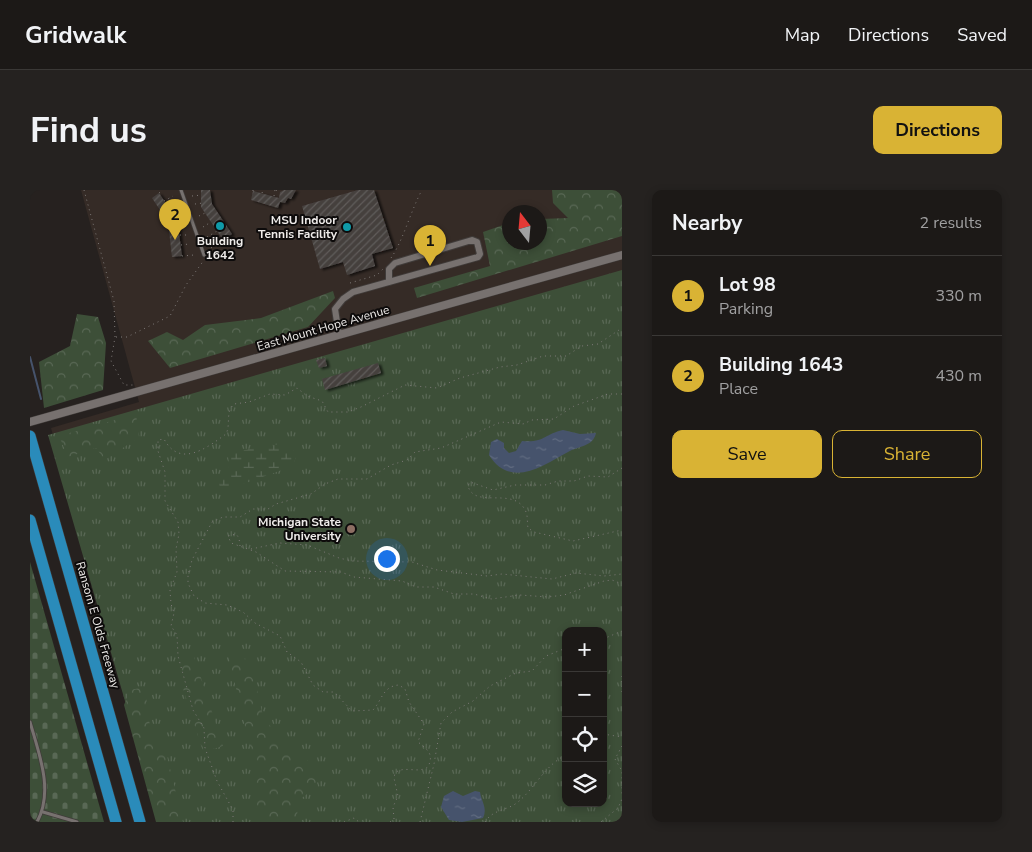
<!DOCTYPE html>
<meta charset="utf-8">
<style>
:root{--surface:#1c1917;--page:#252220;--text:#f1f3f6;--muted:#a0a0a1;--line:#3a3836;--accent:#d9b334}
body{margin:0;font-family:"Nunito Sans",sans-serif;background:var(--page);color:var(--text)}
.controls{position:absolute;right:15px;bottom:15px;display:grid;overflow:hidden;border-radius:10px;box-shadow:0 2px 8px #0003}
.controls button{width:45px;height:45px;display:grid;place-items:center;padding:0;border:0;border-bottom:1px solid var(--line);background:var(--surface);color:var(--text);font:25px sans-serif}
.compass{position:absolute;left:472px;top:15px;width:45px;height:45px;border-radius:50%;background:var(--surface);box-shadow:0 2px 8px #0003;rotate:344deg}
.you{position:absolute;left:356px;top:368px;width:18px;height:18px;margin:-12px;border:4px solid #fff;border-radius:50%;background:#1a73e8;box-shadow:0 0 0 8px #1a73e833}
.badge{display:grid;place-items:center;width:32px;height:32px;border-radius:50%;background:var(--accent);color:#111;font-size:16px;font-weight:700}
.pin{position:absolute;translate:-50% -41px;filter:drop-shadow(0 1px 2px #0008)}
.pin::after{content:'';position:absolute;top:26px;width:18px;height:15px;background:inherit;clip-path:polygon(0 0,100% 0,50% 100%)}
.list{margin:0;padding:0;list-style:none}
h2{display:flex;justify-content:space-between;align-items:center;height:65px;margin:0;padding:0 20px;font-size:21px}
h2 small{font-size:16px;font-weight:400;color:var(--muted)}
.list li{display:grid;grid-template-columns:32px 1fr auto;gap:15px;align-items:center;box-sizing:border-box;height:80px;padding:0 20px;border-top:1px solid var(--line)}
.list b{display:block;font-size:19px;white-space:nowrap}
.list p{margin:0;font-size:16px;white-space:nowrap;color:var(--muted)}
.list em{font-size:16px;font-style:normal;color:var(--muted)}
.actions{display:flex;gap:10px;padding:15px 20px}
.actions a{flex:1;padding:11px 0;border:1px solid var(--accent);border-radius:10px;text-align:center;font-size:18px;color:var(--accent)}
.actions .main{background:var(--accent);color:#111}
.icon{flex:none;width:28px;height:28px;fill:none;stroke:currentColor;stroke-width:2;stroke-linecap:round;stroke-linejoin:round}
.map{position:relative;flex:none;width:592px;height:632px;overflow:hidden;border-radius:10px}
header{display:flex;align-items:center;gap:30px;box-sizing:border-box;height:70px;padding:0 25px;background:var(--surface);border-bottom:1px solid var(--line)}
header strong{font-size:24px}
nav{display:flex;gap:28px;margin-inline-start:auto;font-size:18px}
.intro{display:flex;align-items:center;justify-content:space-between;box-sizing:border-box;height:120px;padding:0 30px}
h1{margin:0;font-size:35px}
.button{padding:12px 22px;border-radius:10px;background:var(--accent);color:#111;font-size:18px;font-weight:700}
main{display:flex;gap:30px;padding:0 30px}
aside{flex:1;background:var(--surface);border-radius:10px;box-shadow:0 2px 8px #0003}
.map>svg:first-child{display:block}
.built{fill:#352b26;fill-rule:evenodd}
.grass{fill:url(#grass-tufts);fill-rule:evenodd}
.forest{fill:url(#forest-crowns)}
.wetland{fill:url(#wetland-marsh)}
.cemetery{fill:url(#cemetery-stones)}
.water{fill:url(#water-ripples)}
.lines{fill:none;stroke-linecap:round;stroke-linejoin:round}
.stream{stroke:#46536c;stroke-width:2}
.building{fill:url(#building-hatch);filter:url(#shadow)}
.service-casing{stroke:#403c3a;stroke-width:4.5}
.minor-casing{stroke:#403c3a;stroke-width:8}
.tertiary-casing{stroke:#403c3a;stroke-width:9}
.motorway-casing{stroke:#403c3a;stroke-width:12}
.path{stroke:#7e7a78;stroke-width:1;stroke-dasharray:1 4;stroke-linecap:butt}
.service{stroke:#77716f;stroke-width:3}
.minor{stroke:#77716f;stroke-width:6}
.tertiary{stroke:#77716f;stroke-width:8}
.motorway{stroke:#2a8bba;stroke-width:11}
.culture-dot{fill:#0f9aa8;stroke:#0d0b0b;stroke-width:2}
.education-dot{fill:#8d6e63;stroke:#0d0b0b;stroke-width:2}
.labels{text-anchor:middle;dominant-baseline:central;stroke-width:4;stroke-linejoin:round;paint-order:stroke}
.poi-label{font-size:12px;font-weight:bold;fill:#efecea;stroke:#0d0b0b;text-anchor:end}
.street-label{font-size:12px;fill:#efecea;stroke:#0d0b0b}
</style>
<header>
<strong>Gridwalk</strong>
<nav><a>Map</a><a>Directions</a><a>Saved</a></nav>
</header>
<div class="intro"><h1>Find us</h1><a class="button">Directions</a></div>
<main>
<div class="map">
<svg width="592" height="632" viewBox="0 0 592 632">
<defs>
<pattern id="grass-tufts" width="24" height="20" patternUnits="userSpaceOnUse" patternTransform="scale(1.25)"><rect width="24" height="20" fill="#3d4f38"/><path d="M3 7l-1-3M5 7V3M7 7l1-3M15 17l-1-3M17 17v-4M19 17l1-3" fill="none" stroke="#596855"/></pattern>
<pattern id="forest-crowns" width="20" height="18" patternUnits="userSpaceOnUse" patternTransform="scale(1.25)"><rect width="20" height="18" fill="#3d4f38"/><path d="M2 6a3 3 0 1 1 6 0M12 15a3 3 0 1 1 6 0" fill="none" stroke="#596855"/></pattern>
<pattern id="wetland-marsh" width="20" height="14" patternUnits="userSpaceOnUse" patternTransform="scale(1.25)"><rect width="20" height="14" fill="#3d4f38"/><path d="M1 5h8M5 5V1M11 12h8M15 12V8" fill="none" stroke="#596855"/></pattern>
<pattern id="cemetery-stones" width="16" height="16" patternUnits="userSpaceOnUse" patternTransform="scale(1.25)"><rect width="16" height="16" fill="#3d4f38"/><path d="M2 7V4a2 2 0 0 1 4 0v3zM10 15v-3a2 2 0 0 1 4 0v3z" fill="#596855"/></pattern>
<pattern id="water-ripples" width="26" height="14" patternUnits="userSpaceOnUse" patternTransform="scale(1.25)"><rect width="26" height="14" fill="#46536c"/><path d="M2 4q2-2 4 0t4 0M15 11q2-2 4 0t4 0" fill="none" stroke="#616c81"/></pattern>
<pattern id="building-hatch" width="6" height="6" patternUnits="userSpaceOnUse" patternTransform="scale(1.25)"><rect width="6" height="6" fill="#45403e"/><path d="M-1 1l2-2M0 6l6-6M5 7l2-2" fill="none" stroke="#605c5a"/></pattern>
<filter id="shadow"><feDropShadow dx="3" dy="1.5" stdDeviation="1" flood-color="#0009"/></filter>
</defs>
<rect width="100%" height="100%" fill="#26211f"/>
<!-- built -->
<path class="built" d="M51,0H592V632H133L21,238L109,212ZM480,22H510V52H480ZM536,441H573V613H536Z"/>
<!-- grass -->
<path class="grass" d="M592,80V632H130L18,245ZM536,441H573V613H536Z"/>
<!-- forest -->
<g class="forest">
<polygon points="522,0 592,0 592,46 387,108 384,98 460,76 453,42 479,33 480,52 510,52 510,29 538,28 523,13"/>
<polygon points="303,101 305,108 278,137 140,178 118,151 137,142 153,150 175,135 231,128"/>
<polygon points="47,124 68,127 76,153 73,200 14,218 9,172 40,156"/>
<polygon points="106,224 109,247 75,270 66,258 38,267 29,246"/>
<polygon points="163,463 193,556 173,562 146,476"/>
<polygon points="198,464 220,470 233,526 257,559 280,572 288,596 269,610 266,632 227,632 226,583"/>
<polygon points="115,497 121,545 135,558 153,632 126,632 94,515 100,500"/>
</g>
<!-- wetland -->
<polygon class="wetland" points="260,252 266,267 263,276 191,302 188,289 199,278 198,263"/>
<!-- cemetery -->
<polygon class="cemetery" points="0,372 74,632 0,632"/>
<!-- water -->
<g class="water">
<path d="M533,240L550,244L566,243C563,257 548,256 538,262C513,276 480,299 459,265L461,252L467,249L474,253V258L479,263L486,261L492,251C515,253 514,244 533,240Z"/>
<path d="M423,601L433,606L445,601L450,602C451,611 458,618 453,628L432,632L419,630L411,617L414,606Z"/>
</g>
<g class="lines">
<!-- stream -->
<polyline class="stream" points="0,167 11,209"/>
</g>
<!-- building -->
<g class="building">
<polygon points="171,0 180,0 182,14 202,44 193,50 171,17"/>
<polygon points="254,0 266,0 261,9 258,8 255,13 250,12 248,18 221,10 223,1 249,8 250,2"/>
<polygon points="328,0 344,0 363,58 342,64 345,76 317,85 313,72 290,79 272,16"/>
<polygon points="129,3 145,27 147,27 152,66 142,67 138,32 122,8"/>
<polygon points="295,168 297,176 289,178 286,170"/>
<polygon points="348,173 351,183 295,200 292,189"/>
</g>
<g class="lines">
<defs>
<g id="service">
<polyline points="151,0 174,65"/>
<path d="M0,532C9,564 24,601 7,632"/>
<polyline points="13,622 47,632"/>
</g>
<polyline id="minor" points="309,145 305,119 313,109 323,102 448,67 450,64 447,52 442,50 365,73 359,79 359,92"/>
<polyline id="tertiary" points="0,232 592,65"/>
<g id="motorway">
<polyline points="0,246 110,632"/>
<polyline points="0,330 86,632"/>
</g>
</defs>
<!-- service casing -->
<use href="#service" class="service-casing"/>
<!-- minor casing -->
<use href="#minor" class="minor-casing"/>
<!-- tertiary casing -->
<use href="#tertiary" class="tertiary-casing"/>
<!-- motorway casing -->
<use href="#motorway" class="motorway-casing"/>
<!-- path -->
<g class="path">
<polyline points="54,0 84,111 85,147 81,171 94,195 103,195"/>
<polyline points="246,0 250,2"/>
<polyline points="223,1 223,0"/>
<polyline points="129,3 133,0"/>
<polyline points="232,3 233,0"/>
<polyline points="162,6 172,5"/>
<polyline points="244,6 245,0"/>
<polyline points="134,11 143,6"/>
<polyline points="165,14 173,13"/>
<polyline points="140,19 146,15"/>
<polyline points="169,26 175,23"/>
<polyline points="145,27 149,24"/>
<polyline points="148,34 153,34"/>
<polyline points="173,37 181,32"/>
<polyline points="150,45 156,45"/>
<polyline points="177,47 187,41"/>
<polyline points="151,55 159,54"/>
<polyline points="181,58 193,50"/>
<polyline points="152,66 164,65"/>
<path d="M361,68C373,51 381,20 392,0"/>
<polyline points="320,93 347,85 353,79"/>
<polyline points="86,147 97,147 140,126 156,95 174,70"/>
<path d="M592,278L578,287L558,286L544,291H528L515,295H485L463,300L440,292L438,296C445,320 485,295 496,322C498,327 497,333 498,338L504,342L543,351L592,340"/>
<polyline points="210,356 209,348 206,344 198,346 201,353 226,362 255,381 311,382 324,387 372,391 386,397 404,397 424,404 444,404 461,409 490,405 518,407 534,405 574,391 582,390 592,394"/>
<polyline points="221,359 250,353 277,355 309,368 322,371 382,372 407,380 457,386 472,384 522,389 546,383 574,386 592,384"/>
<polyline points="573,449 592,441"/>
<polyline points="592,486 592,505"/>
<polyline points="573,544 592,547"/>
<polyline points="592,556 585,569 592,581 592,604"/>
<path d="M203,632V620L187,591L175,558L174,538L163,520L148,466L147,445L141,436L144,423L141,414L140,400L147,382L146,359L149,344L148,332L135,311V282L128,261V250L134,249C150,279 178,257 196,244C201,234 195,223 204,214L219,212L240,204L255,205L267,198L277,206L292,211L298,222H318L331,217L375,195L407,198L430,188L470,177L487,175L513,166H536L552,156L568,154L592,138"/>
<polyline points="314,632 324,628 329,632"/>
<path d="M360,632L364,629L363,617L368,606L364,588L365,583C374,575 388,584 398,577C404,564 398,560 388,552L394,534L379,512L375,499L369,495C353,496 352,510 343,520L322,521L304,502H293L283,495L271,472L257,462L250,446L225,433L213,422L197,415L175,413L164,406L158,393V385L162,370L182,332L193,327H210L223,319H238L246,314L281,304L295,294L308,289H337L361,275L377,270L385,262L411,258L471,232L493,234L502,230L524,229L544,216L578,204H592"/>
<polyline points="390,632 404,574 411,533 422,522 443,511 460,496 486,483 502,481 516,466 536,458"/>
<path d="M455,632C463,619 477,621 488,612C505,598 515,575 536,565"/>
<polyline points="571,632 588,618 592,609"/>
</g>
<!-- service -->
<use href="#service" class="service"/>
<!-- minor -->
<use href="#minor" class="minor"/>
<!-- tertiary -->
<use href="#tertiary" class="tertiary"/>
<!-- motorway -->
<use href="#motorway" class="motorway"/>
</g>
<!-- markers -->
<g class="culture-dot">
<circle cx="190" cy="36" r="5"/>
<circle cx="317" cy="37" r="5"/>
</g>
<circle class="education-dot" cx="321" cy="339" r="5"/>
<g class="labels">
<!-- poi labels -->
<g class="poi-label">
<text x="307" y="30">MSU Indoor<tspan x="307" dy="14">Tennis Facility</tspan></text>
<text x="190" y="51" text-anchor="middle">Building<tspan x="190" dy="14">1642</tspan></text>
<text x="311" y="332">Michigan State<tspan x="311" dy="14">University</tspan></text>
</g>
<!-- street labels -->
<g class="street-label">
<text transform="translate(293 138) rotate(-16)">East Mount Hope Avenue</text>
<text transform="translate(68 435) rotate(74)">Ransom E Olds Freeway</text>
</g>
</g>
</svg>
<div class="controls">
<button>+</button>
<button>−</button>
<button><svg class="icon" aria-label="locate" viewBox="0 0 24 24"><circle cx="12" cy="12" r="6"/><path d="M12 2v4M12 18v4M2 12h4M18 12h4"/></svg></button>
<button><svg class="icon" aria-label="layers" viewBox="0 0 24 24"><path d="M12 4l9 5-9 5-9-5zM3 14l9 5 9-5"/></svg></button>
</div>
<svg class="compass" viewBox="-18 -18 36 36"><path d="M0-13l5 13h-10z" fill="#e53935"/><path d="M0 13l5-13h-10z" fill="#a0a0a1"/></svg>
<div class="you"></div>
<div class="pin badge" style="left:400px;top:76px">1</div>
<div class="pin badge" style="left:145px;top:50px">2</div>
</div>
<aside>
<h2>Nearby<small>2 results</small></h2>
<ul class="list">
<li><span class="badge">1</span><div><b>Lot 98</b><p>Parking</p></div><em>330 m</em></li>
<li><span class="badge">2</span><div><b>Building 1643</b><p>Place</p></div><em>430 m</em></li>
</ul>
<div class="actions"><a class="main">Save</a><a>Share</a></div>
</aside>
</main>
